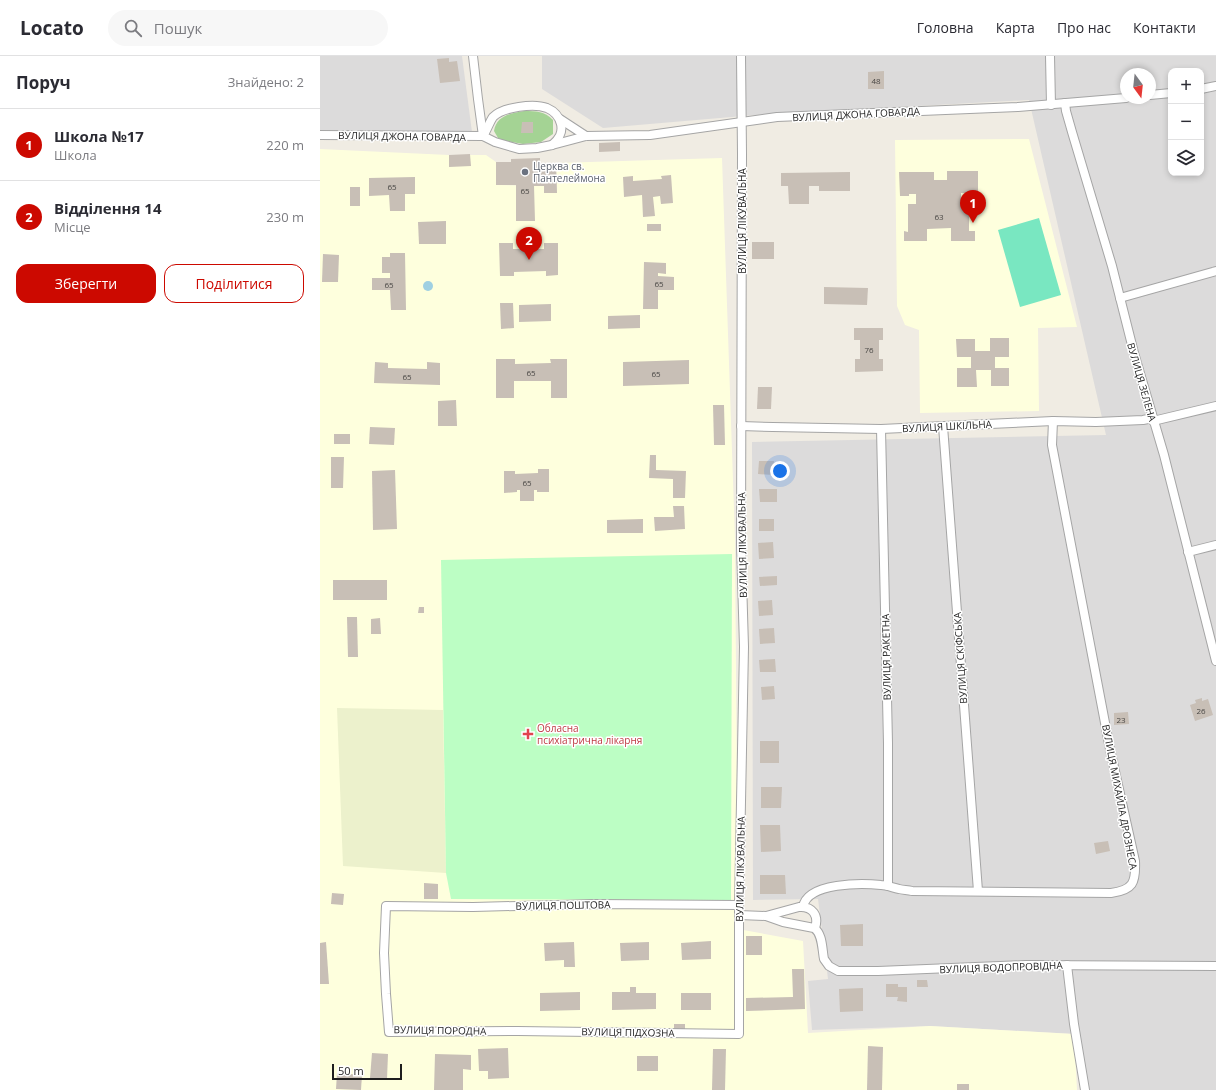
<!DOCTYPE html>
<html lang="uk">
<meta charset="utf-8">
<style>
:root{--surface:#fff;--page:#f7f7f7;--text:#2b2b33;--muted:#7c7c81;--line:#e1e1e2;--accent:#cc0900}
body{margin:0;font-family:"Open Sans",sans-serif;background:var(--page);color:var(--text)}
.controls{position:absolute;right:12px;top:12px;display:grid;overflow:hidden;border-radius:8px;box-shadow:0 2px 6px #0003}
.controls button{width:36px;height:36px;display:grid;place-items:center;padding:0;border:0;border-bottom:1px solid var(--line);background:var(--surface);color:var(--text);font:20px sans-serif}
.compass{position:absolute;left:800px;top:12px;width:36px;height:36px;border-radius:50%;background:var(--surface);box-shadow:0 2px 6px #0003;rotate:165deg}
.scale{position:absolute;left:12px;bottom:10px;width:70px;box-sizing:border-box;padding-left:4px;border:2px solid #1e1e1e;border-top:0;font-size:11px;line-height:14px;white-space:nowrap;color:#1e1e1e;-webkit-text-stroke:3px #fff;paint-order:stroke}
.you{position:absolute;left:460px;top:415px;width:14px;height:14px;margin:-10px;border:3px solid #fff;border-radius:50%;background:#1a73e8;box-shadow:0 0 0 6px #1a73e833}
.badge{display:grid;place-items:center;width:26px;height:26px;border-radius:50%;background:var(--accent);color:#fff;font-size:13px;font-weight:700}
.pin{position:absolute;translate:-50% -33px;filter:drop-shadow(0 1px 2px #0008)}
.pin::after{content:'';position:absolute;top:21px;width:14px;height:12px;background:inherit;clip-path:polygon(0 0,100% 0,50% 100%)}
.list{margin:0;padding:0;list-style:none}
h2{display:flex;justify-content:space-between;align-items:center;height:52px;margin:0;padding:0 16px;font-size:17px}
h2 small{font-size:13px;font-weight:400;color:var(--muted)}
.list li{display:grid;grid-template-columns:26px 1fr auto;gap:12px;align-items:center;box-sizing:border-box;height:72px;padding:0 16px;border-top:1px solid var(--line)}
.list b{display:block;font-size:15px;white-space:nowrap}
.list p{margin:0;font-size:13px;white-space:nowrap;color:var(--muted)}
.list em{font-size:13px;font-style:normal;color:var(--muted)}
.actions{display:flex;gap:8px;padding:12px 16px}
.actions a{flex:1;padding:9px 0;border:1px solid var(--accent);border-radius:12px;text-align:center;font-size:14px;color:var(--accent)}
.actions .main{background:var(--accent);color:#fff}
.icon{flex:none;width:22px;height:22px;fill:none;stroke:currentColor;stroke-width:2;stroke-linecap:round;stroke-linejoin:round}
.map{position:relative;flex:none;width:896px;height:1034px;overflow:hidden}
header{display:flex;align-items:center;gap:24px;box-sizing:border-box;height:56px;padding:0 20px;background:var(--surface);border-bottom:1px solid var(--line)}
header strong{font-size:19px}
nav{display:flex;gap:22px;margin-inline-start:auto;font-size:14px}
.search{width:280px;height:36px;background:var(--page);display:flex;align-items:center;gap:10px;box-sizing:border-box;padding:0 14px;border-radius:22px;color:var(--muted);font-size:15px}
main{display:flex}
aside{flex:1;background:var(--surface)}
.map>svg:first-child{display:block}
.residential{fill:#dcdbdb;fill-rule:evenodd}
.education{fill:#feffdd}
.farmland{fill:#ecf1cc}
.forest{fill:#a4d394}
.park{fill:#bcfec4}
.pitch{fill:#79e7c1}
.water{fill:#9fd0e2}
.building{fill:#c8bfb6}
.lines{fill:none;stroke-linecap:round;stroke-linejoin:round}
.minor-casing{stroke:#a5a5a5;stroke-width:10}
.minor{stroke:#fff;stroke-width:8}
.worship-dot{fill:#6b7280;stroke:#fff;stroke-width:1.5}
.health-dot{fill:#e0444e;stroke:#fff;stroke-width:1.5}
.labels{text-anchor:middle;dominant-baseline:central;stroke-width:3;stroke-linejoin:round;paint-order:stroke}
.number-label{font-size:8px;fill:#484644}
.street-label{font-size:10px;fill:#1e1e1e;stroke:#fff}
.worship-label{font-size:10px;fill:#5b616d;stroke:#fff;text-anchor:start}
.health-label{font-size:10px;fill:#be3a42;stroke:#fff;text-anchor:start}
</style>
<header>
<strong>Locato</strong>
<div class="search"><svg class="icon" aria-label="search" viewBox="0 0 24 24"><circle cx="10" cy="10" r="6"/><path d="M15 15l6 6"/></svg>Пошук</div>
<nav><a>Головна</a><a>Карта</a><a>Про нас</a><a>Контакти</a></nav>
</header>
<main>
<aside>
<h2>Поруч<small>Знайдено: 2</small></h2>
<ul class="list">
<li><span class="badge">1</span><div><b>Школа №17</b><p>Школа</p></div><em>220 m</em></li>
<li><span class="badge">2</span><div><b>Відділення 14</b><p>Місце</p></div><em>230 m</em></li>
</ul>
<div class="actions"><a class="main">Зберегти</a><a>Поділитися</a></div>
</aside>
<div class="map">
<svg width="896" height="1034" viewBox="0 0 896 1034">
<rect width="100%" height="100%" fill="#f0ece3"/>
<!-- residential -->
<g class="residential">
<polygon points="0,0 142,0 152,76 0,74"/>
<path d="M222,0H896V1034H761L754,978L610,970L492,974L488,925L508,923L498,843L433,844L432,386L786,379L709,44L435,59L283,72L222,33ZM851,15H881V117H851ZM806,18H830V42H806Z"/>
</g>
<!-- education -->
<g class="education">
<polygon points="709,83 757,271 718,272 719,355 600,357 599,274 585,269 577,250 575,84"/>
<polygon points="0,93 129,99 166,99 176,106 176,129 224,130 225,137 237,137 236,107 402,102 415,483 418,873 483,885 488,977 610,970 754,978 757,1034 0,1034"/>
</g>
<!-- farmland -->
<polygon class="farmland" points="17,652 123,654 126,817 23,810"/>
<!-- forest -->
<path class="forest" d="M204,55C217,55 224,55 233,64V78L221,86L203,88L186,85L178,82L174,75C176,60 191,57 204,55Z"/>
<!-- park -->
<polygon class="park" points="412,498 411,844 131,843 126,817 121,504"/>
<!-- pitch -->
<polygon class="pitch" points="719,162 741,239 700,251 678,174"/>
<!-- water -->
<circle class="water" cx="108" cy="230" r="5"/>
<!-- building -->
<g class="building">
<polygon points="129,2 129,6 137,5 140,25 120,27 117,3"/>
<polygon points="564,15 564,33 548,33 548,16"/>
<polygon points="202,66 213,66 213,77 201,77"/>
<polygon points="300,86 300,95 279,96 279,87"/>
<polygon points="150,98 151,110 129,111 129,99"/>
<polygon points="220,102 220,107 236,107 237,137 224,137 224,130 214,130 215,165 196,165 196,129 176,129 176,106 191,106 191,103"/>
<polygon points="627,115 658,115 658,139 648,139 648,137 641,137 641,146 649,146 649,175 655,175 655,185 631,185 631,172 607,173 607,185 584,185 584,175 588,176 588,148 596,148 596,138 589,138 589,140 580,140 579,116 614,116 614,124 627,124"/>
<polygon points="530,116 530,135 499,135 499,130 489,130 489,148 469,148 468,130 461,130 461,117"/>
<polygon points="351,119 353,147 341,148 340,140 333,141 335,160 323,161 322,139 304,141 303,121 313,120 313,125 342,123 341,120"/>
<polygon points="95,121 95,138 85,138 85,155 70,155 69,139 49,140 49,122"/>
<rect x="30" y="131" width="10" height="19"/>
<polygon points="126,165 126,188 99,188 98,166"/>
<rect x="327" y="168" width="14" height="7"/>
<rect x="432" y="186" width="22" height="17"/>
<polygon points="179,187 193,187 193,193 224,193 224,187 238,187 238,219 226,220 226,215 194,216 194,220 180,220"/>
<polygon points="70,197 85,197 86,254 71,254 70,234 52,234 52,222 70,222 70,217 62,217 62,201 70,201"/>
<polygon points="3,198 19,199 18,226 2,226"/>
<polygon points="324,206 346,207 346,218 338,217 338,220 354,221 354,234 338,234 338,253 323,253"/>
<polygon points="504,231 548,232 547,249 504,248"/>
<polygon points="180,247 193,247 194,272 181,273"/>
<polygon points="231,248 231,265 199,266 199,249"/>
<polygon points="320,259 320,272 288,273 288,260"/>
<polygon points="534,272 563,272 563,284 559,284 559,303 563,303 563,315 535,316 535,303 540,303 540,284 534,284"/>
<polygon points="670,282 689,282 689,301 675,301 675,312 689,312 689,330 671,330 671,314 656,314 657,331 637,331 637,312 651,312 651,301 637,301 636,283 655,283 655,295 670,295"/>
<polygon points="176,303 195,303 195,308 231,307 230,303 247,303 247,342 231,342 231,325 194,325 194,342 176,342"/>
<polygon points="369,304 369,328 303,330 303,306"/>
<polygon points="55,306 68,307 68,312 107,313 107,306 120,307 120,329 54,327"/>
<polygon points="438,331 452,331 451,353 437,353"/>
<polygon points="136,344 137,370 118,370 118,345"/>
<polygon points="393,349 404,349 405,389 394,389"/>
<polygon points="50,371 75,372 74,389 49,388"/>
<rect x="14" y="378" width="16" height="10"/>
<polygon points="330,399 336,399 336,414 366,415 365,442 353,442 353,423 329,422"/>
<polygon points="11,401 24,401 23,432 11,432"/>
<polygon points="439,405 454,405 453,419 438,418"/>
<polygon points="218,413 229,413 229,436 217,436 217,434 214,434 214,445 200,445 200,434 197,434 197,436 184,437 184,415 195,415 195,418 218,417"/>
<polygon points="75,414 77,473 53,474 52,415"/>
<polygon points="439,433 457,433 457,446 440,446"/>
<polygon points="353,450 364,450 365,473 335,475 334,461 354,461"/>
<polygon points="323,463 323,477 287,477 287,464"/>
<rect x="439" y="463" width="15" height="12"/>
<polygon points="453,486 454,502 439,503 438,487"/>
<polygon points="457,520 457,529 440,530 439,521"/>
<rect x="13" y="524" width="54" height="20"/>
<polygon points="452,544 453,559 439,560 438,545"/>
<polygon points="99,551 104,551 104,557 98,557"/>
<polygon points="27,561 37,561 38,601 28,601"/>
<polygon points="60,562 61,578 51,578 51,563"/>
<polygon points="454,572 455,587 440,588 439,573"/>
<polygon points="455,603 456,616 440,616 439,604"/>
<polygon points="454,630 455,643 442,644 441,631"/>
<polygon points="882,642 882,645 888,643 893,659 875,665 870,649 876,647 875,644"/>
<polygon points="808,656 809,668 794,669 794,657"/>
<rect x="440" y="685" width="19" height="22"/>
<polygon points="441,731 462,731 461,752 441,752"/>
<polygon points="440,769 460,769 461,795 441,796"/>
<polygon points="788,785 790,795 776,798 774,787"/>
<polygon points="440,819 465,819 466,838 440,838"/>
<polygon points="104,827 118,828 118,843 104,843"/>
<polygon points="12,837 24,838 23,849 11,848"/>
<polygon points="543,868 543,890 521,890 520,869"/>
<rect x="426" y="880" width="16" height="19"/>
<polygon points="391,885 391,903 362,904 361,887"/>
<polygon points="6,886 9,928 0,928 0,887"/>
<polygon points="254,886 255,911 244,911 244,904 225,905 224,887"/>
<polygon points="329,886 329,904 301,905 300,887"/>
<polygon points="472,913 484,913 485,953 426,955 426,942 473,941"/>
<polygon points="597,924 607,924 608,931 597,931"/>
<polygon points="566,928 578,928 578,931 587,931 587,946 577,945 578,941 566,941"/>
<polygon points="310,931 316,931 316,937 336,937 336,953 292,954 292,936 310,936"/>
<polygon points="543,932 543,955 520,956 519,933"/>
<polygon points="260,936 260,954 220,955 220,937"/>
<rect x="361" y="937" width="30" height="17"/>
<polygon points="354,968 365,968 365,975 354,974"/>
<polygon points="548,990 563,991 562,1034 547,1034"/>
<polygon points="188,992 189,1022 168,1023 168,1015 159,1015 158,993"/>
<polygon points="393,993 406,993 405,1034 392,1034"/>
<polygon points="52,997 68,998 67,1023 50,1022"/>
<polygon points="115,998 151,999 151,1014 143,1013 143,1034 114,1034"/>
<rect x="317" y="1000" width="21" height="15"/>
<polygon points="17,1017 42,1019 41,1034 16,1033"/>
<rect x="637" y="1028" width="12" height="6"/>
</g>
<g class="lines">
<defs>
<g id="minor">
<polyline points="153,0 158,43 163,80"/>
<polyline points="730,0 731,49"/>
<polyline points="881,33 896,30"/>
<polyline points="830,39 851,37"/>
<polyline points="745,47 746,55 752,76 792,210 814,297 844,399 896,605"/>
<polyline points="240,63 266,80"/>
<polyline points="0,79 163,80 175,86 199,93 217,92 232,89 266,80 330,79 457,61 698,51 806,42"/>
<path d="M163,80C166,76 170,65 173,61C183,51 214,47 227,52C234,55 239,60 241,68C243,77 239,83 232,89"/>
<polyline points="800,242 896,215"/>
<polyline points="833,365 896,350"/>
<polyline points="421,370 453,371 561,373 733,365 776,366 823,364 833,362"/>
<polyline points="623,370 658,835"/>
<polyline points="561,373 568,687 568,830"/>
<polyline points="868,496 896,489"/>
<polyline points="419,849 274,848 153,851 66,850 64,897 66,938 69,976 198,975 419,978 419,849 424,591 421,489 422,98 421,0"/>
<path d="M483,851C487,826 543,827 561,829C567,829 573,832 579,833C583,834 588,834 592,835L791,837C813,834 816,827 815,805L790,693L732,389L733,365"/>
<path d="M419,859L446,860L463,866L494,872C503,878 502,894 504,903L509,910L518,915H558L706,909L896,910"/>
<path d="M446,860L479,851C493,850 499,860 495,872"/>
<polyline points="747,909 754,968 765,1034"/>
</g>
</defs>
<!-- minor casing -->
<use href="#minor" class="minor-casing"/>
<!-- minor -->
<use href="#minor" class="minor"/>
</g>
<!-- markers -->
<circle class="worship-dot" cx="205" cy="116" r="4"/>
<path class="health-dot" d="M206 672h4v4h4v4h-4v4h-4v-4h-4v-4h4z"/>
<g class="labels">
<!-- number labels -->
<g class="number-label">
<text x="556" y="24">48</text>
<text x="72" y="130">65</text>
<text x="205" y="134">65</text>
<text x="619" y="160">63</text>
<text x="339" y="227">65</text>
<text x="69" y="228">65</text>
<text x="549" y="293">76</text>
<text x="211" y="316">65</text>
<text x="336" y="317">65</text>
<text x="87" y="320">65</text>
<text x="207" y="426">65</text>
<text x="881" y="654">26</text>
<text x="801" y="663">23</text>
</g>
<!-- street labels -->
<g class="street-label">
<text transform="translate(536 58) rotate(-3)">ВУЛИЦЯ ДЖОНА ГОВАРДА</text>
<text transform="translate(82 80) rotate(1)">ВУЛИЦЯ ДЖОНА ГОВАРДА</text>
<text transform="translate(422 165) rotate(-90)">ВУЛИЦЯ ЛІКУВАЛЬНА</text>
<text transform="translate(822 326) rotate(74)">ВУЛИЦЯ ЗЕЛЕНА</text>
<text transform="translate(627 370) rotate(-3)">ВУЛИЦЯ ШКІЛЬНА</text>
<text transform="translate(422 489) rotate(-91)">ВУЛИЦЯ ЛІКУВАЛЬНА</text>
<text transform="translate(566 601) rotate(-91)">ВУЛИЦЯ РАКЕТНА</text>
<text transform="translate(640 602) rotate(-94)">ВУЛИЦЯ СКІФСЬКА</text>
<text transform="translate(800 741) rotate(79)">ВУЛИЦЯ МИХАЙЛА ДРОЗНЕСА</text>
<text transform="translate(420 813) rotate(-89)">ВУЛИЦЯ ЛІКУВАЛЬНА</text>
<text transform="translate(243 849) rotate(-1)">ВУЛИЦЯ ПОШТОВА</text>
<text transform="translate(681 911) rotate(-2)">ВУЛИЦЯ ВОДОПРОВІДНА</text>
<text transform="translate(120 974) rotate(1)">ВУЛИЦЯ ПОРОДНА</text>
<text transform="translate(308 976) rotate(1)">ВУЛИЦЯ ПІДХОЗНА</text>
</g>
<!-- worship labels -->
<g class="worship-label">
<text x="213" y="110">Церква св.<tspan x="213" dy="12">Пантелеймона</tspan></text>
</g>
<!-- health labels -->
<g class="health-label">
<text x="217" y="672">Обласна<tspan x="217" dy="12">психіатрична лікарня</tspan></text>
</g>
</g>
</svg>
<div class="controls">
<button>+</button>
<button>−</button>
<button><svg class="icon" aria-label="layers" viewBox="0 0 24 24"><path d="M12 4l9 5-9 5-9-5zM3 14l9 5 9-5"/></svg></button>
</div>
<svg class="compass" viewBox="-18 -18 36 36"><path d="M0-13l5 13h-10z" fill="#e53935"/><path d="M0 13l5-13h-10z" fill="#7c7c81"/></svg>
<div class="scale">50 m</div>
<div class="you"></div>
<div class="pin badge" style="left:653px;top:167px">1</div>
<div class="pin badge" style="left:209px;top:204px">2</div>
</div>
</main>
